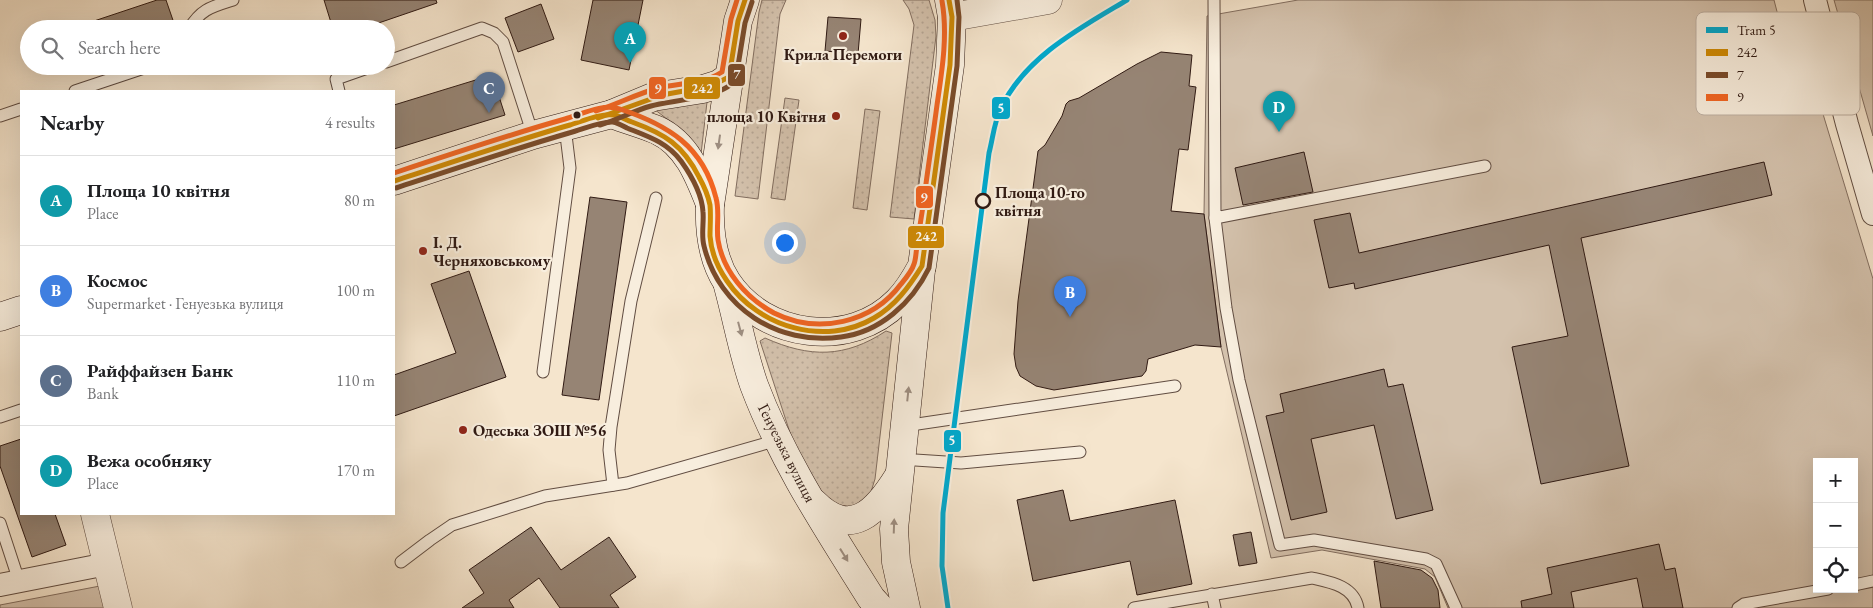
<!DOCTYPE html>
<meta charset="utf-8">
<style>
:root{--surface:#fff;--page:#f6f6f6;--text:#202124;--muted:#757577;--line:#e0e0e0;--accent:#8f2418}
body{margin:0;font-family:"EB Garamond",serif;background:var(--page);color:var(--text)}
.controls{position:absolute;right:15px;bottom:15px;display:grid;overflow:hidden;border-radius:0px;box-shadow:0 5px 20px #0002}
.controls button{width:45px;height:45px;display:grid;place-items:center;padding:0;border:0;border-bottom:1px solid var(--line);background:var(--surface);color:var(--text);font:25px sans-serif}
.you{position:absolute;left:784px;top:242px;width:18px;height:18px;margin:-12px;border:4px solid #fff;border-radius:50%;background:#1a73e8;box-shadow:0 0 0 8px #1a73e833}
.badge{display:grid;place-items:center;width:32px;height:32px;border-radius:50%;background:var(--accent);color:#fff;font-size:16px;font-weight:700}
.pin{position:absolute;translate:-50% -41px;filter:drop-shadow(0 1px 2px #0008)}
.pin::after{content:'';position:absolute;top:26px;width:18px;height:15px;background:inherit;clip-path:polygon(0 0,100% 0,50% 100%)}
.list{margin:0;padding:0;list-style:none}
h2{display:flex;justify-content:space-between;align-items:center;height:65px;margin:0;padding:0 20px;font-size:21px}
h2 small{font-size:16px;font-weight:400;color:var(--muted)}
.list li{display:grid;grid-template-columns:32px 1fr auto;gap:15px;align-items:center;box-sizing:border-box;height:90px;padding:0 20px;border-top:1px solid var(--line)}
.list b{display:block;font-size:19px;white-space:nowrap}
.list p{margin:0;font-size:16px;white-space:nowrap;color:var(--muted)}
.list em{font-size:16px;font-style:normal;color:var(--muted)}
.icon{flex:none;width:28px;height:28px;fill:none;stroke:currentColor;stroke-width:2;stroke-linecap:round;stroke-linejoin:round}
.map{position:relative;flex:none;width:1873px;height:608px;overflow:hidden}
.search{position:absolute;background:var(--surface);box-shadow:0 5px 20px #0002;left:20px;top:20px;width:375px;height:55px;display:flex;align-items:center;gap:12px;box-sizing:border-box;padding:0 18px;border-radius:28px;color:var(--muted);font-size:19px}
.panel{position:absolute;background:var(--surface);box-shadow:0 5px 20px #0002;left:20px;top:90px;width:375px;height:425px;border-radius:0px}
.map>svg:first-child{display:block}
.grass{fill:url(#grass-dots);stroke:#826e60}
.park{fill:#d4c2ad;stroke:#826e60;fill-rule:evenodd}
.building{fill:#968474;stroke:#301a13}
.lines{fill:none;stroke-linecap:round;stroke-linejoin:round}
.service-casing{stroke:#614d42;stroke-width:13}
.minor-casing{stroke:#614d42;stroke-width:24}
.tertiary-casing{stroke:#614d42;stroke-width:29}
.secondary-casing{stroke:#301a13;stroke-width:29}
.service{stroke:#f8eede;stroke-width:11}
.minor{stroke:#f8eede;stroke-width:22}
.tertiary{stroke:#f8eede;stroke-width:28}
.secondary{stroke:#f8eede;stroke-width:28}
.bus-1-casing{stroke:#f8eede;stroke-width:9}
.bus-2-casing{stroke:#f8eede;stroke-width:9}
.bus-3-casing{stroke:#f8eede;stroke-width:9}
.bus-1{stroke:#cf8a04;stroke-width:5}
.bus-2{stroke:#7a4b2a;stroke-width:5}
.bus-3{stroke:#f26522;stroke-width:5}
.tram-1-casing{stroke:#f8eede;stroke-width:9}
.tram-1{stroke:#00a9ce;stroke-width:5}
.oneway{fill:#9e8f83}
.poi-dot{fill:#8f2418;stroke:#f8eede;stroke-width:2}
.bus-dot{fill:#301a13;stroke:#f8eede;stroke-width:2}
.stop-dot{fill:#f8eede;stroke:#301a13;stroke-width:2.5}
.labels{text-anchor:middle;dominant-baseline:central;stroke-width:4.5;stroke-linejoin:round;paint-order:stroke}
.poi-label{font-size:16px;font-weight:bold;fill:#301a13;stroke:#f8eede;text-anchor:start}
.stop-label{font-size:16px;font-weight:bold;fill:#301a13;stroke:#f8eede;text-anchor:start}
.street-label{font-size:16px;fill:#301a13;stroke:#f8eede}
.key{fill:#f8eede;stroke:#bcaea1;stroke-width:1}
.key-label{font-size:14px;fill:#301a13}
.line-badge{stroke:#f8eede;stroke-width:2}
.badge-label{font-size:14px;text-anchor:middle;font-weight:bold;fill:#fff}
</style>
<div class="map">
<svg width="1873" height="608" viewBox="0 0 1873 608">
<defs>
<pattern id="grass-dots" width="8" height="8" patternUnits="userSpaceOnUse" patternTransform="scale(1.25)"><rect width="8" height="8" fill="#d4c2ad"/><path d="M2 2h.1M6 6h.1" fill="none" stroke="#b6a694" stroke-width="1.8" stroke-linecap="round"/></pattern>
</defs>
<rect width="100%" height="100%" fill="#f5e5cd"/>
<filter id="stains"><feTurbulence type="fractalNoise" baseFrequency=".004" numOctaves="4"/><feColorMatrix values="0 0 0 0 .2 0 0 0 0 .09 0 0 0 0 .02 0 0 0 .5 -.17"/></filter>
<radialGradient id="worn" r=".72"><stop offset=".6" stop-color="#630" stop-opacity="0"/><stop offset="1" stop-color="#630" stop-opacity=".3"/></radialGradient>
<!-- grass -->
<g class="grass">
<polygon points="762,0 786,0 780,14 758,199 735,196 759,12"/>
<polygon points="903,0 929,0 935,20 936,36 914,219 890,217 914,25 909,9"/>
<polygon points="785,98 799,100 785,200 771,198"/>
<polygon points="707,102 701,154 680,129 654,109"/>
<polygon points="865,109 880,111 867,210 853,208"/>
<path d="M886,331L892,333L875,479L869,498L849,510L823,497L795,448L760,341L765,338C810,358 845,358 886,331Z"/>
</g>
<!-- park -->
<g class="park">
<path d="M1298,0H1774L1796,85L1813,81L1873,279V608H1448L1435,577L1425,569L1322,550L1271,558L1221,347L1204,214L1207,16ZM1817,462H1854V589H1817Z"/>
<polygon points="1834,0 1873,0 1873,136"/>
<polygon points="100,586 105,608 0,608 0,605"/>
</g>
<!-- building -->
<g class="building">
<polygon points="157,0 166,0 176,29 79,29 79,26"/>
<polygon points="324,0 436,0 437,3 361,29 333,29"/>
<polygon points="593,0 643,0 629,70 581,60"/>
<polygon points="541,4 554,39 518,52 505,18"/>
<polygon points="828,17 861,19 858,54 825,51"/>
<polygon points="1161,52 1192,55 1189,86 1196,87 1188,150 1179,149 1171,211 1204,214 1221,347 1195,345 1148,359 1146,371 1142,376 1054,390 1036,386 1020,376 1016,367 1014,354 1018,301 1038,151 1045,145 1062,116 1066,104 1069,101 1079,98 1137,64"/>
<polygon points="492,75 505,115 394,149 394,105"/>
<polygon points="1304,152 1313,192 1243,205 1235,168"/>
<polygon points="1764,162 1772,195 1581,238 1629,466 1541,484 1512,347 1568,336 1549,245 1355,289 1354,283 1329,288 1314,220 1350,213 1359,253"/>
<polygon points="590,197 627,202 599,400 562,395"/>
<polygon points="469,271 506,377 394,416 394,375 456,353 431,284"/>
<polygon points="1384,369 1388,387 1403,384 1433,510 1396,519 1374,425 1311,439 1327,512 1291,520 1266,416 1284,412 1280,394"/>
<polygon points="21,439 21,514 55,514 66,545 32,557 0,466 0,446"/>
<polygon points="1063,490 1070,521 1175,500 1192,584 1137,595 1130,561 1033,581 1017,500"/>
<polygon points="531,527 561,570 609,537 636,577 610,595 619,608 560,608 539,578 509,600 514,608 462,608 484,593 469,570"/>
<polygon points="1251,532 1257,563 1239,566 1233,535"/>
<polygon points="1659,544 1665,570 1675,568 1683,608 1643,608 1637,578 1571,592 1574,608 1522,608 1521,601 1552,594 1547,568"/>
<polygon points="1374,561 1421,570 1432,578 1438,590 1440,608 1381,608"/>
</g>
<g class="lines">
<defs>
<g id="service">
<polyline points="1214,0 1215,218 1485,166"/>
<path d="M189,29C201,9 211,7 233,0"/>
<polyline points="386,62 482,28 494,33 503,42 533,135"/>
<polyline points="75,91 150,66"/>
<polyline points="339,91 336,79 373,66"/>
<polyline points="0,116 21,109"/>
<polyline points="1215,218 1226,308 1239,380 1280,545 1314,540 1426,559 1436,564 1456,608"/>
<polyline points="543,372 570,168 565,127"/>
<polyline points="0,417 21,410"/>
<polyline points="904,426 1175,386"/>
<polyline points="900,459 961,463 1080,452"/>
<polyline points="613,485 609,450 611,427 631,301 656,198"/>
<polyline points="0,523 19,581"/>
<polyline points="401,562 430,540 452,525 545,496 627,483 778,440"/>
<polyline points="1854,585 1873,581"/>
<polyline points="1212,594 1215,608"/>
<path d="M1134,608L1312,578C1330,582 1354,586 1358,608"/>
<polyline points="1738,608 1744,604 1828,589"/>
</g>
<g id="minor">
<polyline points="1815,0 1847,124 1873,214"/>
<polyline points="0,585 107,564"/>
</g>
<g id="tertiary">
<polyline points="952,17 1048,0"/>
<polyline points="95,514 118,608"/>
</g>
<g id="secondary">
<path d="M745,0L738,21L710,205C709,232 712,259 727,282C764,338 850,350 898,301C908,291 915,279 922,266L950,65L952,17L949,0"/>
<path d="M612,114C627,120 642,124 657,130C687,144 699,176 710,204"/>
<polyline points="394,181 533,135 612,114 653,97 703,89 719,84 729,77"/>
<path d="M728,286C737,319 743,354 754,385C783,462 828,529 871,598L880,608"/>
<polyline points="0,317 21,310"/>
<path d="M814,503C851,540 877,511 898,477"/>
<polyline points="906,608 896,562 894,529 921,270"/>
</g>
</defs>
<!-- service casing -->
<use href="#service" class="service-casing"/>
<!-- minor casing -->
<use href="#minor" class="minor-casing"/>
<!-- tertiary casing -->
<use href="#tertiary" class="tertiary-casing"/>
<!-- secondary casing -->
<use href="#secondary" class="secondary-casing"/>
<!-- service -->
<use href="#service" class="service"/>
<!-- minor -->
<use href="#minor" class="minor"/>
<!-- tertiary -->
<use href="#tertiary" class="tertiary"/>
<!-- secondary -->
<use href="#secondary" class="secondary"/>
<defs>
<g id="bus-1">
<polyline points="598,118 662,95 711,86 729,77 738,21 745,0"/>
<path d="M394,181C453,162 511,142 570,125C583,121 601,113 614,115C620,116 626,120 632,122C665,134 683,145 699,177C704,186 708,195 710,205C711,215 710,226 710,236C711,251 718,268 727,281C758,327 825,347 874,318C895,306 909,287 922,266L950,65L952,17L949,0"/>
</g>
<g id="bus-2">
<path d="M600,125C617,120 633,111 651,106C671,100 727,98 736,78L745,23L752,2"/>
<path d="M396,188C454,169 511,150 569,133C582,130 600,121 613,122C618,123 623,126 627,128C647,136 667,142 681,161C691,175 702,194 703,212C704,223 701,235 704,246C719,308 778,346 841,337C880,332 912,303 929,268L957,66L959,17L957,0"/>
</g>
<g id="bus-3">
<path d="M596,111C617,104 637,94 658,88C680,83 703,84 722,72L731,19L737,0"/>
<path d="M394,173C451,154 508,135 565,119C582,114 603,103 620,109C668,125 703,146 716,198C720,212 716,226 718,240C723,271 746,298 774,313C818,335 872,323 901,284C906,278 912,271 914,264C916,259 916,251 917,246C919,230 922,214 924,199C928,167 933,136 937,105C942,71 948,35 942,1"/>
</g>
</defs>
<!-- bus-1 casing -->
<use href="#bus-1" class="bus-1-casing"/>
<!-- bus-2 casing -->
<use href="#bus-2" class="bus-2-casing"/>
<!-- bus-3 casing -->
<use href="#bus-3" class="bus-3-casing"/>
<!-- bus-1 -->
<use href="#bus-1" class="bus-1"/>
<!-- bus-2 -->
<use href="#bus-2" class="bus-2"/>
<!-- bus-3 -->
<use href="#bus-3" class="bus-3"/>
<defs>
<path id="tram-1" d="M948,608L942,566L943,513L989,153C993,138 994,122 1001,108C1025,57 1080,28 1127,0"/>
</defs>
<!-- tram-1 casing -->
<use href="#tram-1" class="tram-1-casing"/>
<!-- tram-1 -->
<use href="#tram-1" class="tram-1"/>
</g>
<!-- one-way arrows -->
<defs><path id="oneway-solid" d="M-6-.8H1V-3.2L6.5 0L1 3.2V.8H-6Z" transform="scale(1.25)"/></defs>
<g class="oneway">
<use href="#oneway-solid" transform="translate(719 142) rotate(98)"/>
<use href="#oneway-solid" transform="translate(740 329) rotate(75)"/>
<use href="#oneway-solid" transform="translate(908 394) rotate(-84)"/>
<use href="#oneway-solid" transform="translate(894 526) rotate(-88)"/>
<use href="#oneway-solid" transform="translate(844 555) rotate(58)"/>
</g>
<!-- markers -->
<g class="poi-dot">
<circle cx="843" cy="36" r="5"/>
<circle cx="836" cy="116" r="5"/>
<circle cx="423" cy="251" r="5"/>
<circle cx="463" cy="430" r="5"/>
</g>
<circle class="bus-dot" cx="577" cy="115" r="4.5"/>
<circle class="stop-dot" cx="983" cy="201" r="7"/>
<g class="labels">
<!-- poi labels -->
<g class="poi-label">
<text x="843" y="54" text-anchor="middle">Крила Перемоги</text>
<text x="826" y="116" text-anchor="end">площа 10 Квітня</text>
<text x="433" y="242">І. Д.<tspan x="433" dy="18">Черняховському</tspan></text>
<text x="473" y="430">Одеська ЗОШ №56</text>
</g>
<!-- stop labels -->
<g class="stop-label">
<text x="995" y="192">Площа 10-го<tspan x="995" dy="18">квітня</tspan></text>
</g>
<!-- street labels -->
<g class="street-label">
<text transform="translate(787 453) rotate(63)">Генуезька вулиця</text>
</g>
</g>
<!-- legend -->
<rect x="1696" y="12" width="164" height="103" rx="8" class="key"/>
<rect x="1706" y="27" width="22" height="6" fill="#00a9ce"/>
<rect x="1706" y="49" width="22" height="7" fill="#cf8a04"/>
<rect x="1706" y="72" width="22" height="6" fill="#7a4b2a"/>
<rect x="1706" y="94" width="22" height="7" fill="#f26522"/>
<g class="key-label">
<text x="1737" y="35">Tram 5</text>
<text x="1737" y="57">242</text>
<text x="1737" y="80">7</text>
<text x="1737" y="102">9</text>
</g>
<g class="line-badge">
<rect x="727" y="63" width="19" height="24" rx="5" fill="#7a4b2a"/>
<rect x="683" y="76" width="38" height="24" rx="5" fill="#cf8a04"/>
<rect x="648" y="76" width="19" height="24" rx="5" fill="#f26522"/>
<rect x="991" y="96" width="20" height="24" rx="5" fill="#00a9ce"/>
<rect x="915" y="185" width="19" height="24" rx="5" fill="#f26522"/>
<rect x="907" y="225" width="38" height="24" rx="5" fill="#cf8a04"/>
<rect x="943" y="429" width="19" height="24" rx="5" fill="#00a9ce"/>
</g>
<g class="badge-label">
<text x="737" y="79">7</text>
<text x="702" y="93">242</text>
<text x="658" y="93">9</text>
<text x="1001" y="113">5</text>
<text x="924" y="202">9</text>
<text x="926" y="241">242</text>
<text x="952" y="445">5</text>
</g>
<rect width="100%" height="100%" filter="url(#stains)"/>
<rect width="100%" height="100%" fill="url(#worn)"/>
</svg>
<div class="controls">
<button>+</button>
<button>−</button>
<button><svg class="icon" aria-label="locate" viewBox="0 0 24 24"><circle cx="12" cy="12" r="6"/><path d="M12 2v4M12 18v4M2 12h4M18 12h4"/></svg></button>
</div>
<div class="you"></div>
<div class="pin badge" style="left:630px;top:63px;background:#0f9aa8">A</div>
<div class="pin badge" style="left:1070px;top:317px;background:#3f7fe0">B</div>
<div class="pin badge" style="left:489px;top:113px;background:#5c6f8a">C</div>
<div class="pin badge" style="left:1279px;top:132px;background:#0f9aa8">D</div>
<div class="search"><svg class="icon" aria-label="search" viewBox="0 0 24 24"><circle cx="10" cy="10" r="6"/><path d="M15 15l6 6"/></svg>Search here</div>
<section class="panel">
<h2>Nearby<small>4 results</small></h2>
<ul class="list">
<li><span class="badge" style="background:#0f9aa8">A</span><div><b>Площа 10 квітня</b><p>Place</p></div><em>80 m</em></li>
<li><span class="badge" style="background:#3f7fe0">B</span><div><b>Космос</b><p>Supermarket · Генуезька вулиця</p></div><em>100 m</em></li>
<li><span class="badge" style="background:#5c6f8a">C</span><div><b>Райффайзен Банк</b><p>Bank</p></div><em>110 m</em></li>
<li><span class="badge" style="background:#0f9aa8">D</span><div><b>Вежа особняку</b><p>Place</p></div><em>170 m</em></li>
</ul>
</section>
</div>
